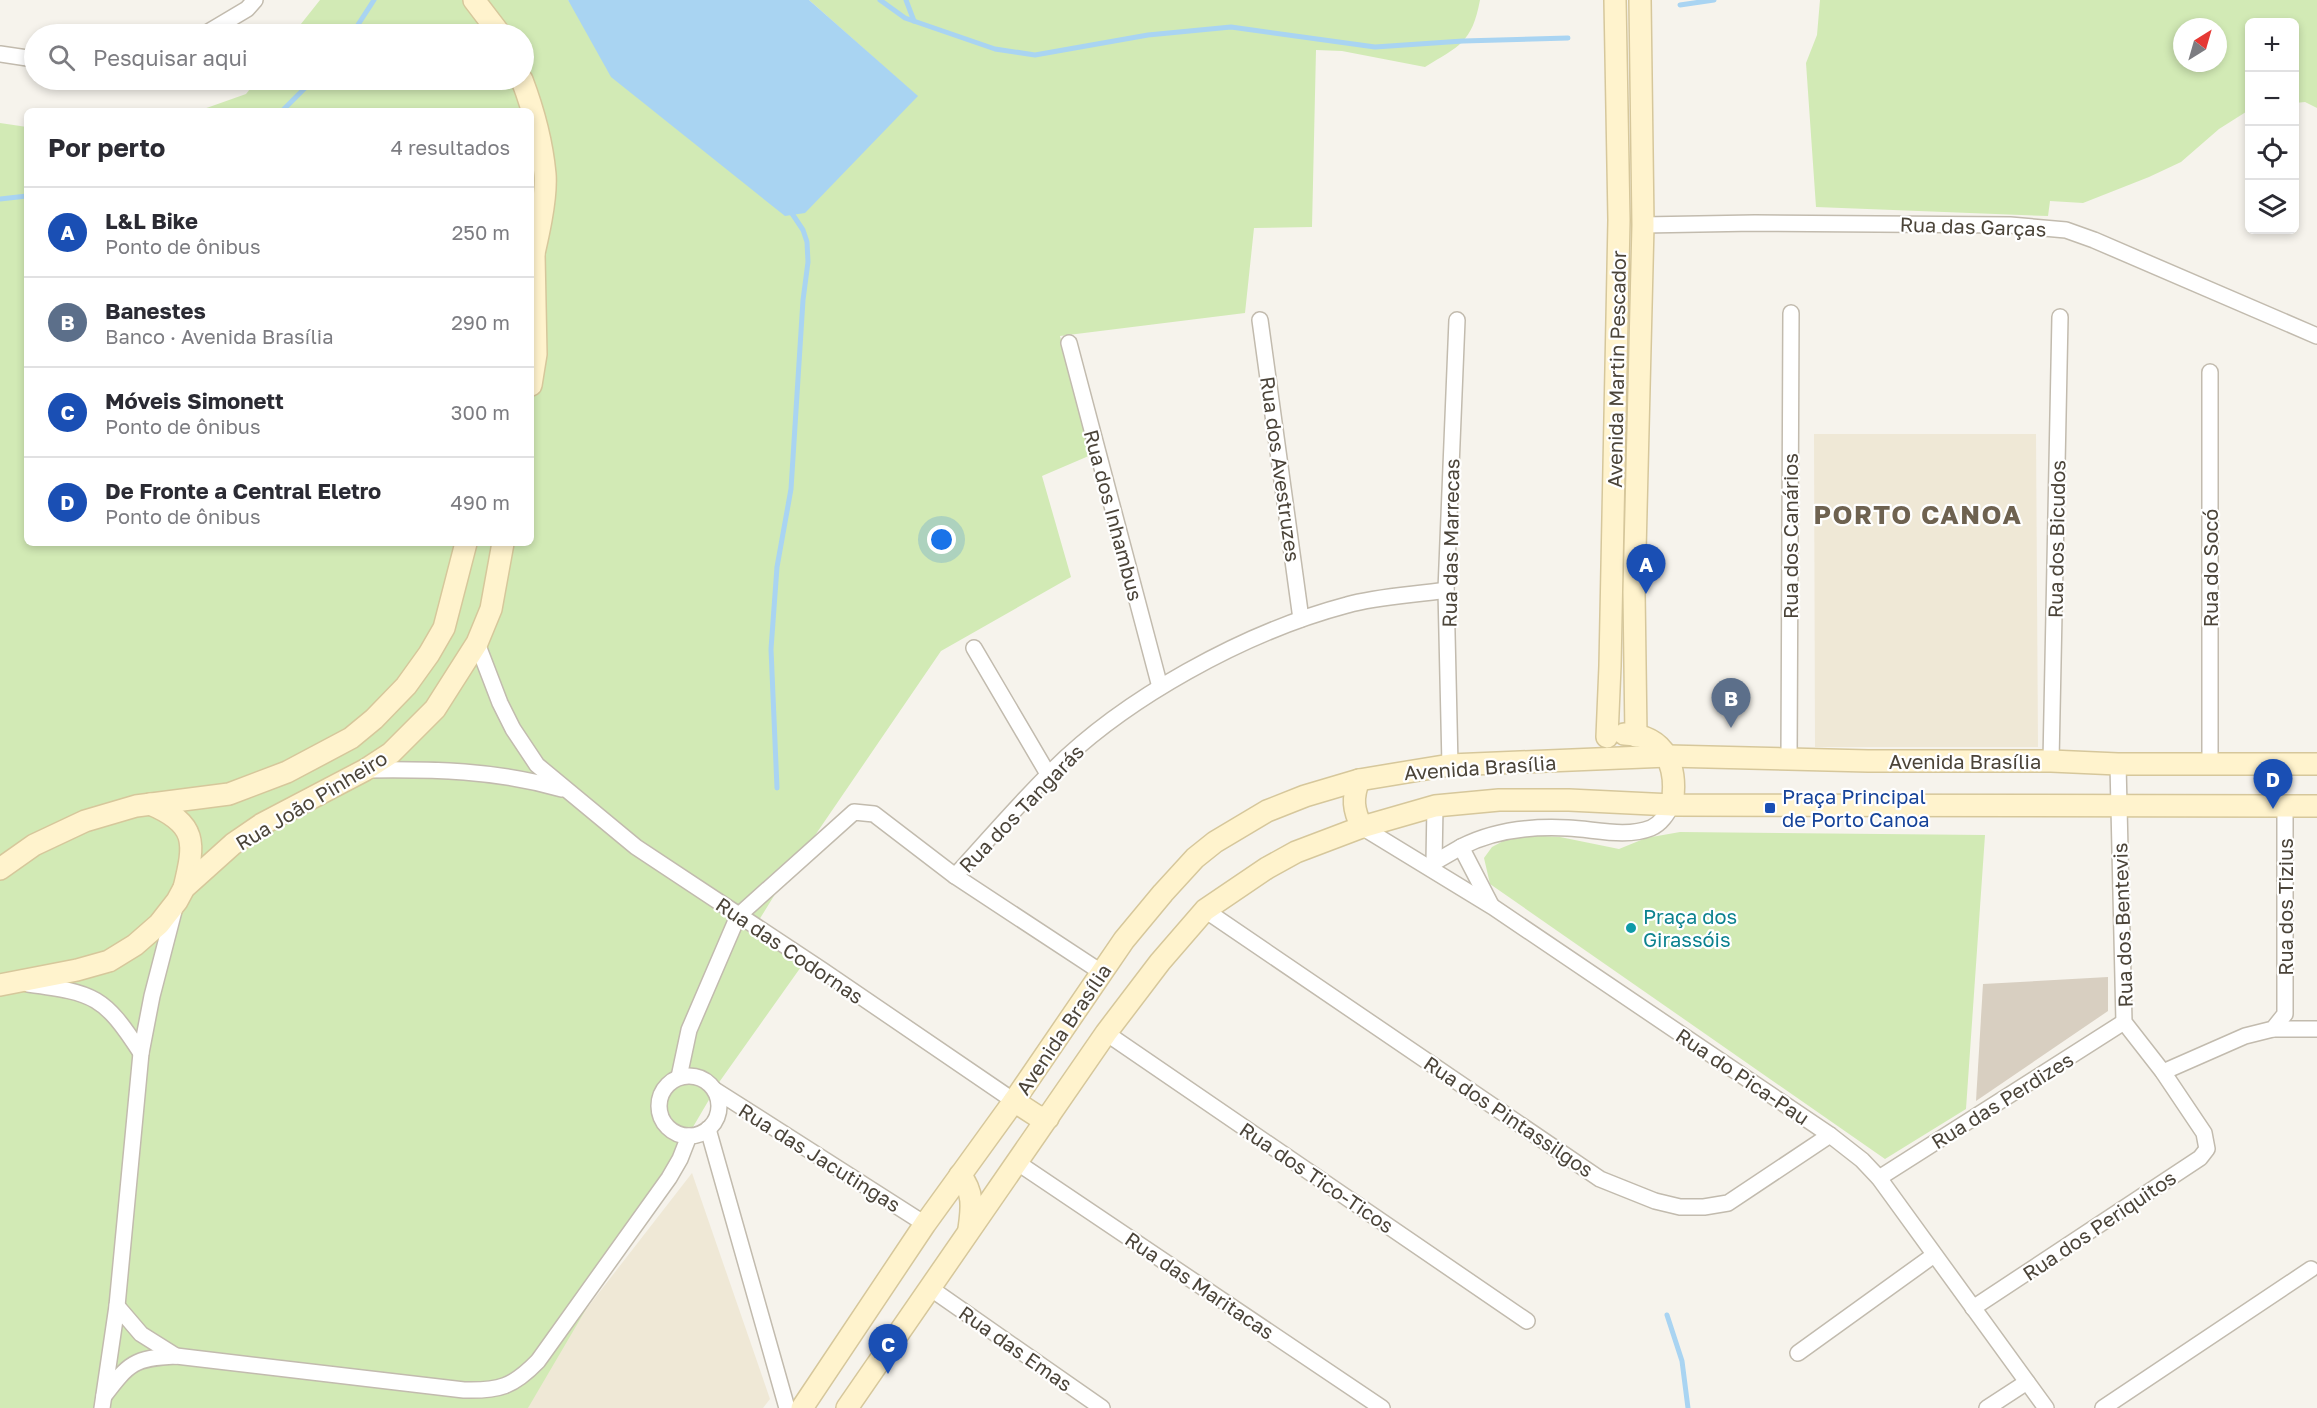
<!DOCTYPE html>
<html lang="pt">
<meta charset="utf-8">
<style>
:root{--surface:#fff;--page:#f2f2f3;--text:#2b2b33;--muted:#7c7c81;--line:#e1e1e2;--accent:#db2777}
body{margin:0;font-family:"Golos Text",sans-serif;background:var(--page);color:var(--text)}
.controls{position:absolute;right:18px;top:18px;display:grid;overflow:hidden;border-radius:9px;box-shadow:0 3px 9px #0003}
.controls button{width:54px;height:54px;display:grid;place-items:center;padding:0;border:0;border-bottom:2px solid var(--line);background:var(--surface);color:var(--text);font:30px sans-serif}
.compass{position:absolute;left:2173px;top:18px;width:54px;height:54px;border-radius:50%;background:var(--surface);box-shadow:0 3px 9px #0003;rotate:37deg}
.you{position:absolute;left:942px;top:540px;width:21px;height:21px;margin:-15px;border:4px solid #fff;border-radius:50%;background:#1a73e8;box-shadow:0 0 0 9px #1a73e833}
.badge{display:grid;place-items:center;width:39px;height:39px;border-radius:50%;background:var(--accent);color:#fff;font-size:20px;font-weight:700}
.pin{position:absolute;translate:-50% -50px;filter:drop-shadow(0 2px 3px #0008)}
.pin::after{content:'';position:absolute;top:32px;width:21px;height:18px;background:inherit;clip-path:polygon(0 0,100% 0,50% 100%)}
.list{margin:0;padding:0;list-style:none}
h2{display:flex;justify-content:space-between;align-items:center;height:78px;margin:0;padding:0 24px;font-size:26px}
h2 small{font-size:20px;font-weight:400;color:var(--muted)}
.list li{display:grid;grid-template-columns:39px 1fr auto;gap:18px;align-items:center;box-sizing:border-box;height:90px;padding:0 24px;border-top:2px solid var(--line)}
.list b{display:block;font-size:22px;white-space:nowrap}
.list p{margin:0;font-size:20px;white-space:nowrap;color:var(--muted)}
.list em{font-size:20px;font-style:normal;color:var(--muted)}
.icon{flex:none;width:33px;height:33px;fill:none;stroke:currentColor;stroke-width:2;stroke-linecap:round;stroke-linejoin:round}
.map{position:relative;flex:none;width:2317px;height:1408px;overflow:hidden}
.search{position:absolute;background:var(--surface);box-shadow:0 3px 9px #0003;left:24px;top:24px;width:510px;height:66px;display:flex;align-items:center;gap:15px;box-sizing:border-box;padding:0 21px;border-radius:33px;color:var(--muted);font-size:22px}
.panel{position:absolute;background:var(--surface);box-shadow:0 3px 9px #0003;left:24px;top:108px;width:510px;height:438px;border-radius:9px}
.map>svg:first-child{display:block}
.education{fill:#efe8d6}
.green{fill:#d2eab5;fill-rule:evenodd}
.water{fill:#a9d4f2}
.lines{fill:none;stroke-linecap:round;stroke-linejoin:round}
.stream{stroke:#a9d4f2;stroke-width:5}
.building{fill:#d8cfc1}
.street-casing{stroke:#c2bbae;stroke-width:18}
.secondary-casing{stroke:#d6c79b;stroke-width:24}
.street{stroke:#fff;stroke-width:15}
.secondary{stroke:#fff3cd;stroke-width:21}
.transit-dot{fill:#1a4fb4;stroke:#fff;stroke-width:2}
.culture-dot{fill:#0f9aa8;stroke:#fff;stroke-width:2}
.labels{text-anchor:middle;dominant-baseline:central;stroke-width:4.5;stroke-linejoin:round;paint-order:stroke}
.street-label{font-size:20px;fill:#4b4439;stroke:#fff}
.transit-label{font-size:20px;fill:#164399;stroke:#fff;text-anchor:start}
.culture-label{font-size:20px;fill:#0d838f;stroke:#fff;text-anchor:start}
.district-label{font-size:26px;font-weight:bold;letter-spacing:1.5px;fill:#6e6250;stroke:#fff}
</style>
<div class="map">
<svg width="2317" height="1408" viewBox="0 0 2317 1408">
<rect width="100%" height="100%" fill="#f6f3ec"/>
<!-- education -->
<g class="education">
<polygon points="1814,434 2036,434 2038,747 1815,747"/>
<polygon points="692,1173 770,1399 763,1408 522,1408 514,1402"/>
</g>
<!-- green -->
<g class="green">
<path d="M320,0H568L574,8L917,96L809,0H1480C1472,43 1459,46 1425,67L1342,51L1316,50L1312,227L1254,228L1245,313L1060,336L1091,455L1042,476L1071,577L941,651L777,891L759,920L808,957L720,1081L528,1408H0V123L27,127V543H531V111H198L246,94L257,80H524V34H293Z"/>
<path d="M1820,0H2317V108L2305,102L2295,103L2294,22H2250L2249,110L2219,129L2181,162L2149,177L2083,203L2050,201L2048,216L1816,207L1806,63L1817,35ZM2182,27H2218V63H2182Z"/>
<polygon points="1680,832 1985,835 1966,1109 1885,1159 1490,884 1484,858 1492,847 1507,839 1528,835 1560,837 1619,849 1646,838"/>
</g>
<!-- water -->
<polygon class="water" points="568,0 809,0 918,96 805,213 785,216 611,77"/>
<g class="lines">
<!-- stream -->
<g class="stream">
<polyline points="880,0 905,18 995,49 1035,55 1148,35 1231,27 1375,47 1463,41 1568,38"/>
<polyline points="906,0 914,21"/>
<polyline points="1680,5 1714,0"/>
<polyline points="352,34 374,0"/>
<polyline points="282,111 313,80"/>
<polyline points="0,199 27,196"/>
<polyline points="777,788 771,649 777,567 791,489 803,300 808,262 807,242 803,230 789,209"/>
<polyline points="1667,1315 1682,1361 1688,1408"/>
</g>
</g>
<!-- building -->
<polygon class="building" points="2108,977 2108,1011 1976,1101 1983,984"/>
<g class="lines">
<defs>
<g id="street">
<polyline points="205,34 247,9 255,0"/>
<polyline points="0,54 34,59"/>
<polyline points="1643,225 1755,223 2010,225 2066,230 2094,240 2317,336"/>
<polyline points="1260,320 1301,619"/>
<polyline points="1069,343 1160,687"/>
<polyline points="2210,372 2210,765"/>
<polyline points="477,643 500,703 513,729 537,765 636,847 822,970 1014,1101"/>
<polyline points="974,648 1048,774"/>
<polyline points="1789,759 1791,313"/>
<polyline points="2051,761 2060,317"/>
<polyline points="1450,765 1446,590 1457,320"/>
<path d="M365,770C434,769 495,770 562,789"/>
<polyline points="1362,827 1493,907 1830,1135 1862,1160 1879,1178 2046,1408"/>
<polyline points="1434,862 1435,806"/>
<polyline points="1428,866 1461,847"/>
<path d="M955,876C986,842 1016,807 1048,775C1122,699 1245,632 1347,605C1378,596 1414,595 1446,590"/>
<path d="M1491,905L1461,847C1494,830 1531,826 1568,828C1594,829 1626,838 1651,828C1661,824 1667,814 1672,805"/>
<polyline points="1205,910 1600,1179 1655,1201 1680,1207 1704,1207 1728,1203 1830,1135"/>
<path d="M28,984C95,993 104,996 141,1053"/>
<polyline points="2273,1029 2317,1029"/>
<polyline points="1106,1033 1527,1321"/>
<polyline points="2163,1072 2245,1036 2273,1029 2285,1014 2285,806"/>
<circle cx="689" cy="1106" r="30"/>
<polyline points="679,1077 689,1030 738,916 854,812 874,814 955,876 1101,972"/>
<polyline points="715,1090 925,1224"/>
<polyline points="708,1129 787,1408"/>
<polyline points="1018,1163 1382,1408"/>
<polyline points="1879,1178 2124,1022"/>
<polyline points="930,1288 1102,1408"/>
<polyline points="117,1306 141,1334 176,1356"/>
<polyline points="1973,1308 2200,1158 2207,1149 2204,1133 2163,1072 2124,1022 2118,764"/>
<polyline points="1798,1353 1934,1255"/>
<path d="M104,1396C129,1363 134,1358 176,1356L464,1390C499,1391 513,1387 538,1361L669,1178L680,1159L689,1136"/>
<polyline points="102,1408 117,1306 141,1053 152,996 175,907"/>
<polyline points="1987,1408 2027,1382"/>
<polyline points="2103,1408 2311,1269"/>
</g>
<g id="secondary">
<polyline points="474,0 500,34"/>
<path d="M522,80C533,109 542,142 545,174C547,199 537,241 531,266"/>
<polyline points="531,385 536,354 534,254"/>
<path d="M1624,734C1667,735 1678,768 1672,805"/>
<polyline points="1636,736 1634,592 1643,225 1640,0"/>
<polyline points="1607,737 1610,666 1619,220 1615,0"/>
<path d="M1359,780C1352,798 1353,810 1362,827"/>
<path d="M150,804C198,824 195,843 184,888"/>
<polyline points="0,869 34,845 85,821 136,806 229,794 287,772 351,738 374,719 406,686 429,654 444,628 466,543"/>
<polyline points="0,985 77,970 109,961 135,945 159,924 177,901 184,888 233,844 262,824 365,770 391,753 435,709 477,643 491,609 503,543"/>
<polyline points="1014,1101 1037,1116 1048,1118"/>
<path d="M960,1175C974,1192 972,1208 969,1229"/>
<polyline points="802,1408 925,1224 1014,1101 1124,940 1163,893 1195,858 1215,842 1267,811 1305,796 1359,780 1450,765 1668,756 1868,761 2051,761 2118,764 2317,764"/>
<polyline points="847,1408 1106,1033 1160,962 1205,910 1267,868 1296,852 1362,827 1435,806 1499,800 1569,800 1672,805 2317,806"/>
</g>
</defs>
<!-- street casing -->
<use href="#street" class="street-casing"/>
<!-- secondary casing -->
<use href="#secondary" class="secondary-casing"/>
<!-- street -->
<use href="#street" class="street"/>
<!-- secondary -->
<use href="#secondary" class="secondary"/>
</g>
<!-- markers -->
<rect class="transit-dot" x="1764" y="802" width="12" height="12" rx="3"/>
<circle class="culture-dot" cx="1631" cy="928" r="6"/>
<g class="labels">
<!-- street labels -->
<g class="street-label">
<text transform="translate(1973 226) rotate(2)">Rua das Garças</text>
<text transform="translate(1616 369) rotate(-89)">Avenida Martin Pescador</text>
<text transform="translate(1281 469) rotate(82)">Rua dos Avestruzes</text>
<text transform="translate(1114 515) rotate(75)">Rua dos Inhambus</text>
<text transform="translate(1790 536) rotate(-90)">Rua dos Canários</text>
<text transform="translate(2056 539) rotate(-89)">Rua dos Bicudos</text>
<text transform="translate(1450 543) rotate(-89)">Rua das Marrecas</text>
<text transform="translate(2210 568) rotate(-90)">Rua do Socó</text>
<text x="1965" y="761">Avenida Brasília</text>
<text transform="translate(1480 767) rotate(-4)">Avenida Brasília</text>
<text transform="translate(311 800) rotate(-31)">Rua João Pinheiro</text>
<text transform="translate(1021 808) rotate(-46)">Rua dos Tangarás</text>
<text transform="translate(2285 907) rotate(-90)">Rua dos Tizius</text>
<text transform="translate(2122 925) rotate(-92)">Rua dos Bentevis</text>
<text transform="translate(790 950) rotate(34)">Rua das Codornas</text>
<text transform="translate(1063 1029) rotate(-56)">Avenida Brasília</text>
<text transform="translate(1743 1076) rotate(34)">Rua do Pica-Pau</text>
<text transform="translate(2002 1100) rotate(-32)">Rua das Perdizes</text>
<text transform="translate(1509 1116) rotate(34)">Rua dos Pintassilgos</text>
<text transform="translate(820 1157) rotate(32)">Rua das Jacutingas</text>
<text transform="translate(1317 1177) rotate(34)">Rua dos Tico-Ticos</text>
<text transform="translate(2099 1225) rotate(-34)">Rua dos Periquitos</text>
<text transform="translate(1200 1285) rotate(34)">Rua das Maritacas</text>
<text transform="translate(1016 1348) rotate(35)">Rua das Emas</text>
</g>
<!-- transit labels -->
<g class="transit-label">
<text x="1782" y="796">Praça Principal<tspan x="1782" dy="23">de Porto Canoa</tspan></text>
</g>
<!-- culture labels -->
<g class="culture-label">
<text x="1643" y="916">Praça dos<tspan x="1643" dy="23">Girassóis</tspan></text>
</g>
<!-- district labels -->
<g class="district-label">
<text x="1918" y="514">PORTO CANOA</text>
</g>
</g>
</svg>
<div class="controls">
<button>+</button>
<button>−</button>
<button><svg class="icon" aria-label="locate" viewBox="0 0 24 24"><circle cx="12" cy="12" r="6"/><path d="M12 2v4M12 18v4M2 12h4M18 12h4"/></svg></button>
<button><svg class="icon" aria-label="layers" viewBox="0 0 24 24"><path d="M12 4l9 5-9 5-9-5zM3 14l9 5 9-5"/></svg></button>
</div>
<svg class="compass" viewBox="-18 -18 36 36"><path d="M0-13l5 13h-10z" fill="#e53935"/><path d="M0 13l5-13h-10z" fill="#7c7c81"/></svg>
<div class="you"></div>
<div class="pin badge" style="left:1646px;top:594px;background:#1a4fb4">A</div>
<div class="pin badge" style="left:1731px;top:728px;background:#5c6f8a">B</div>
<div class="pin badge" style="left:888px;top:1374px;background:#1a4fb4">C</div>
<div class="pin badge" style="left:2273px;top:809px;background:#1a4fb4">D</div>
<div class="search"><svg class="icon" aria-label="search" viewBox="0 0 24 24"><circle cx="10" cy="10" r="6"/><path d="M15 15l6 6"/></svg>Pesquisar aqui</div>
<section class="panel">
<h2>Por perto<small>4 resultados</small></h2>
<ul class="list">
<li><span class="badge" style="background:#1a4fb4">A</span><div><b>L&amp;L Bike</b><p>Ponto de ônibus</p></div><em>250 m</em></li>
<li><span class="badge" style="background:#5c6f8a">B</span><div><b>Banestes</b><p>Banco · Avenida Brasília</p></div><em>290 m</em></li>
<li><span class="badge" style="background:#1a4fb4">C</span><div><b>Móveis Simonett</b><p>Ponto de ônibus</p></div><em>300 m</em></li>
<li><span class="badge" style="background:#1a4fb4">D</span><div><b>De Fronte a Central Eletro</b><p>Ponto de ônibus</p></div><em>490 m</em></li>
</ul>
</section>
</div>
